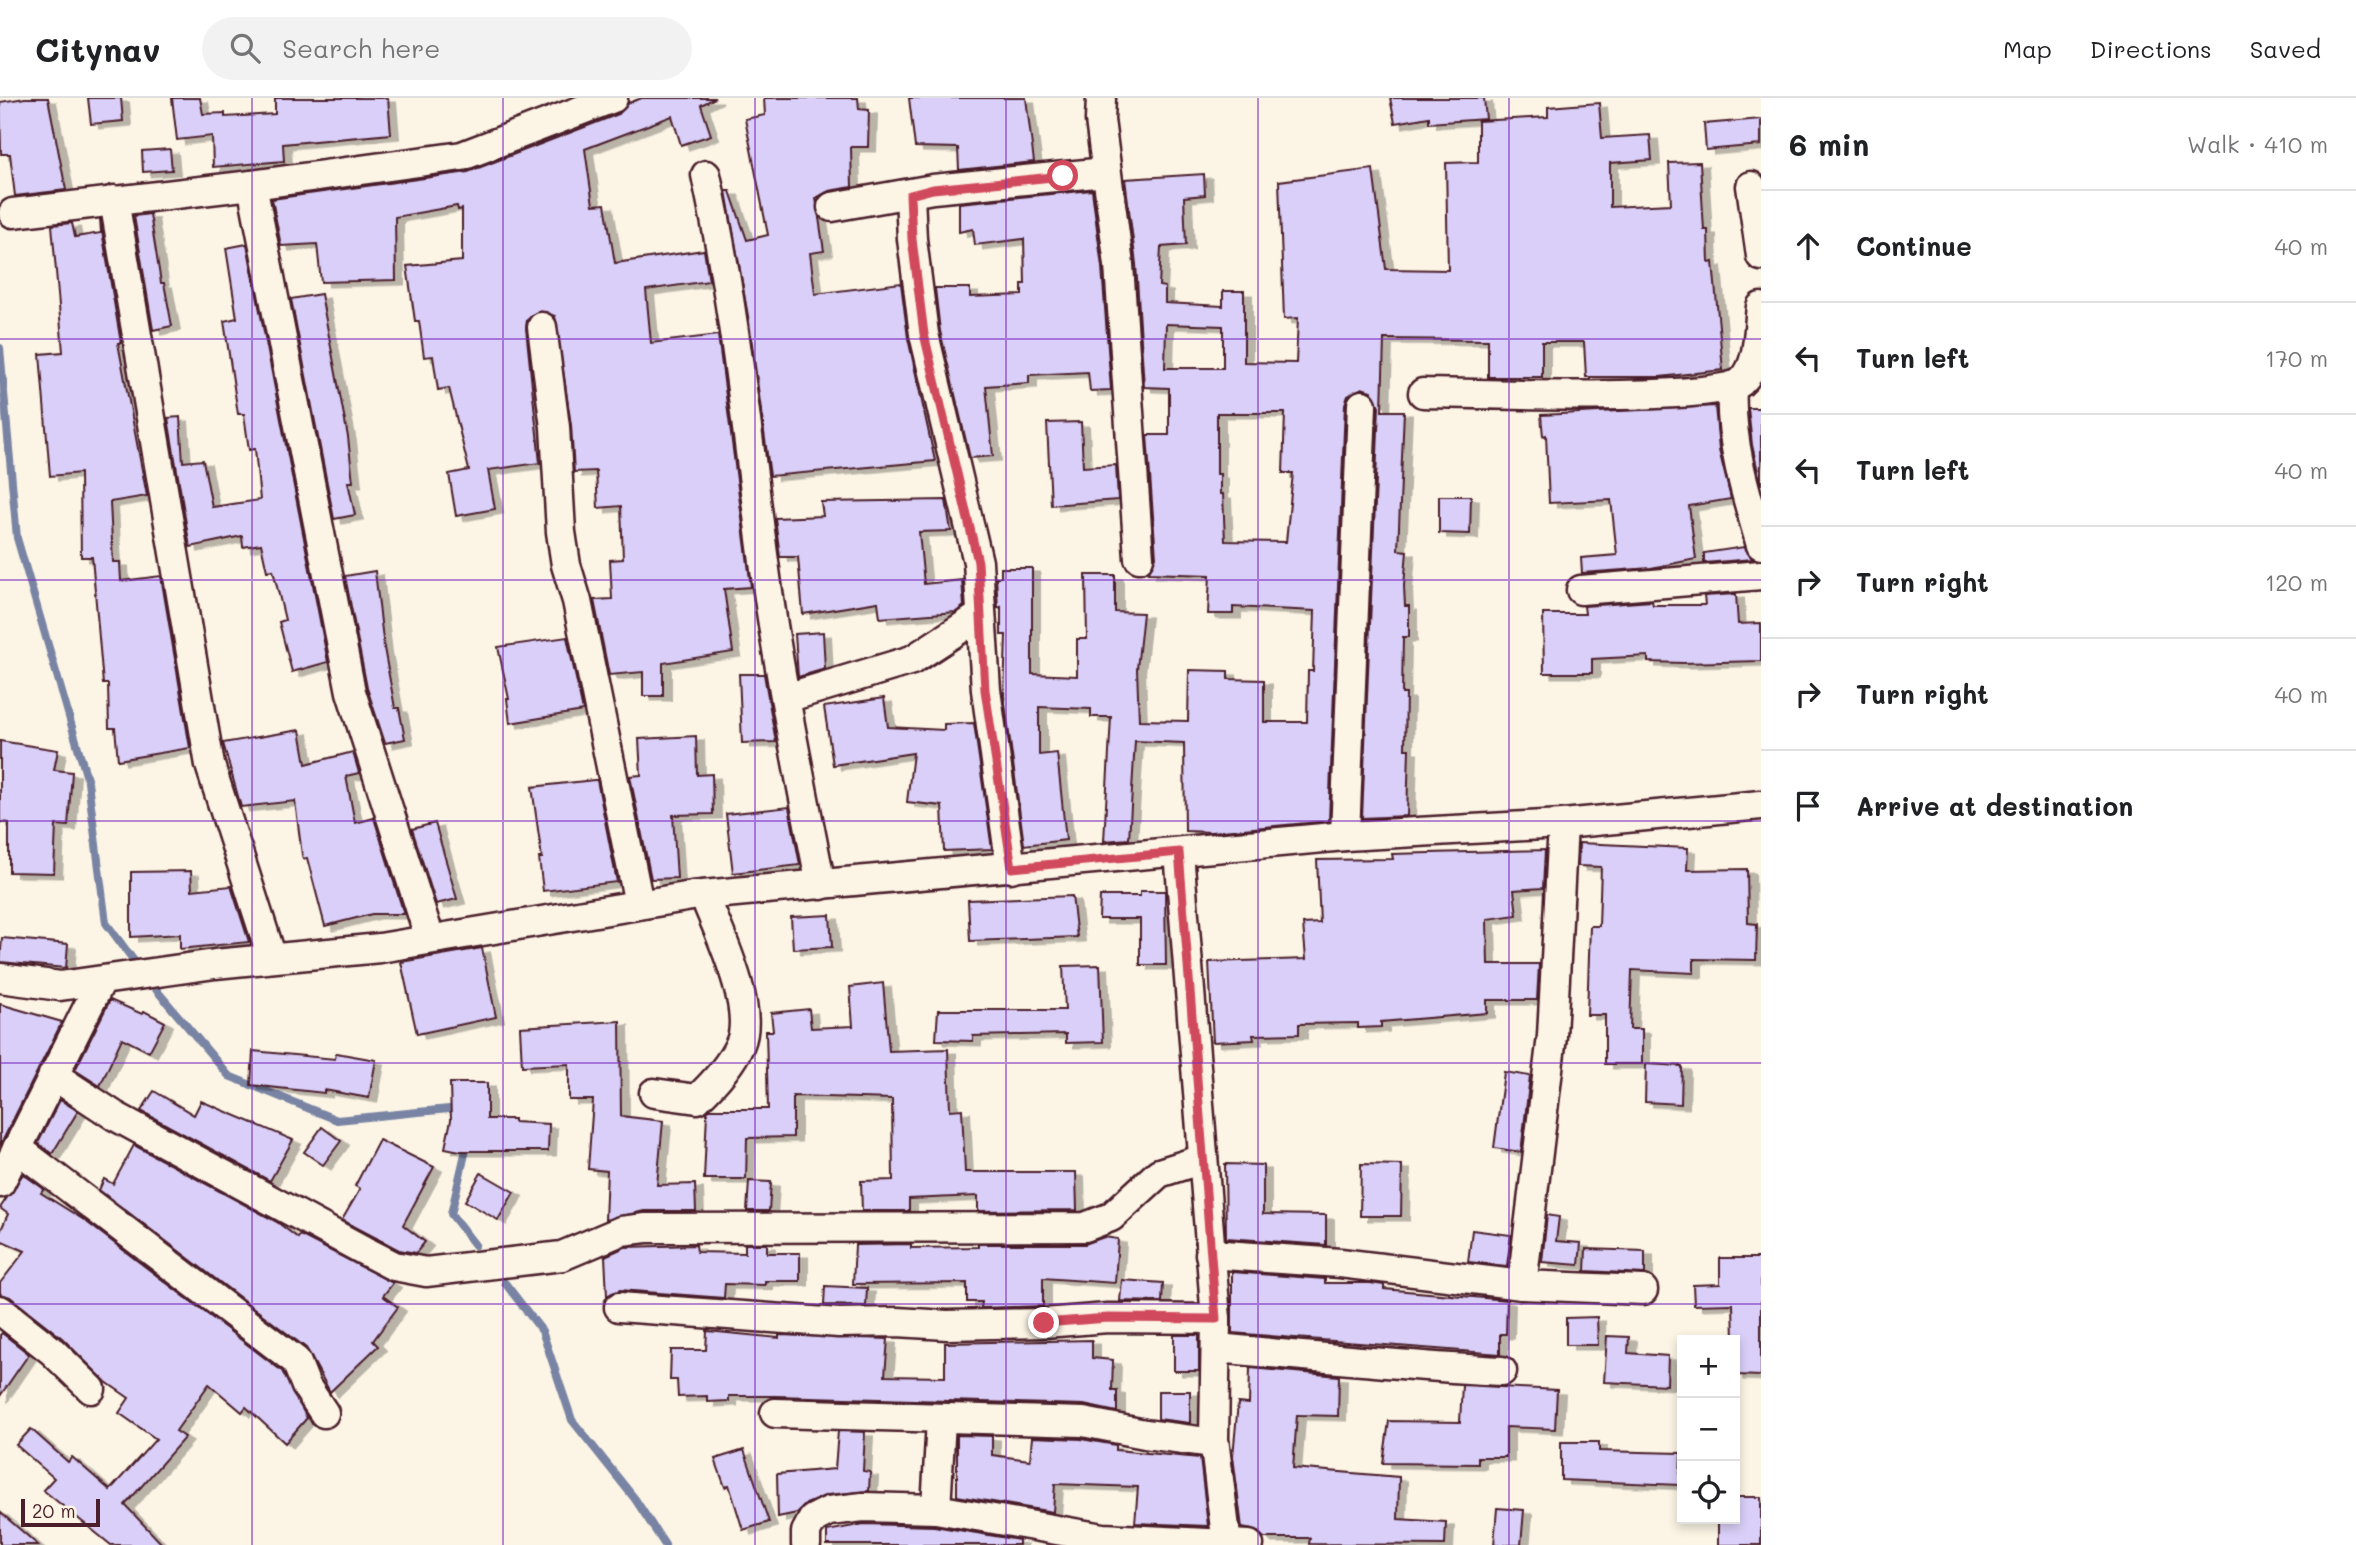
<!DOCTYPE html>
<meta charset="utf-8">
<style>
:root{--surface:#fff;--page:#f2f2f2;--text:#202124;--muted:#757577;--line:#e0e0e0}
body{margin:0;font-family:Mali,sans-serif;background:var(--page);color:var(--text)}
.controls{position:absolute;right:21px;bottom:21px;display:grid;overflow:hidden;border-radius:0px;box-shadow:0 4px 10px #0003}
.controls button{width:63px;height:63px;display:grid;place-items:center;padding:0;border:0;border-bottom:2px solid var(--line);background:var(--surface);color:var(--text);font:35px sans-serif}
.scale{position:absolute;left:21px;bottom:18px;width:79px;box-sizing:border-box;padding-left:7px;border:4px solid #4a1f2b;border-top:0;font-size:19px;line-height:24px;white-space:nowrap;color:#4a1f2b;-webkit-text-stroke:5px #fcf5e5;paint-order:stroke}
.stop{position:absolute;width:21px;height:21px;margin:-16px;border:5px solid #d1495b;border-radius:50%;background:#fff}
.stop.end{background:#d1495b;border-color:#fff;box-shadow:0 2px 7px #0008}
.list{margin:0;padding:0;list-style:none}
h2{display:flex;justify-content:space-between;align-items:center;height:91px;margin:0;padding:0 28px;font-size:30px}
h2 small{font-size:23px;font-weight:400;color:var(--muted)}
.list li{display:grid;grid-template-columns:46px 1fr auto;gap:21px;align-items:center;box-sizing:border-box;height:112px;padding:0 28px;border-top:2px solid var(--line)}
.list b{display:block;font-size:26px;white-space:nowrap}
.list em{font-size:23px;font-style:normal;color:var(--muted)}
.icon{flex:none;width:38px;height:38px;fill:none;stroke:currentColor;stroke-width:2;stroke-linecap:round;stroke-linejoin:round}
.map{position:relative;flex:none;width:1761px;height:1447px;overflow:hidden}
header{display:flex;align-items:center;gap:42px;box-sizing:border-box;height:98px;padding:0 35px;background:var(--surface);border-bottom:2px solid var(--line)}
header strong{font-size:33px}
nav{display:flex;gap:38px;margin-inline-start:auto;font-size:24px}
.search{width:490px;height:63px;background:var(--page);display:flex;align-items:center;gap:18px;box-sizing:border-box;padding:0 24px;border-radius:38px;color:var(--muted);font-size:26px}
main{display:flex}
aside{flex:1;background:var(--surface)}
.map>svg:first-child{display:block}
.lines{fill:none;stroke-linecap:round;stroke-linejoin:round}
.stream{stroke:#7984a4;stroke-width:8}
.building{fill:#d9cff8;stroke:#4a1f2b;stroke-width:2;fill-rule:evenodd;filter:url(#shadow)}
.minor-casing{stroke:#4a1f2b;stroke-width:33}
.minor{stroke:#fcf5e5;stroke-width:28}
.route{stroke:#d1495b;stroke-width:9}
.grid{fill:none;stroke:#7b2cbf;stroke-width:2;stroke-opacity:0.55}
</style>
<header>
<strong>Citynav</strong>
<div class="search"><svg class="icon" aria-label="search" viewBox="0 0 24 24"><circle cx="10" cy="10" r="6"/><path d="M15 15l6 6"/></svg>Search here</div>
<nav><a>Map</a><a>Directions</a><a>Saved</a></nav>
</header>
<main>
<div class="map">
<svg width="1761" height="1447" viewBox="0 0 1761 1447">
<defs>
<filter id="shadow"><feDropShadow dx="8" dy="4.5" stdDeviation="0" flood-color="#0004"/></filter>
</defs>
<rect width="100%" height="100%" fill="#fcf5e5"/>
<filter id="ink" filterUnits="userSpaceOnUse"><feTurbulence type="fractalNoise" baseFrequency=".0143" numOctaves="2"/><feDisplacementMap in="SourceGraphic" scale="14" xChannelSelector="R" yChannelSelector="G"/><feConvolveMatrix kernelMatrix="1 2 1 2 8 2 1 2 1" color-interpolation-filters="sRGB"/></filter>
<g filter="url(#ink)">
<g class="lines">
<!-- stream -->
<g class="stream">
<polyline points="0,250 17,440 88,684 106,825 140,871"/>
<polyline points="148,882 229,978 337,1022 459,1010"/>
<polyline points="468,1043 451,1116 475,1147"/>
<polyline points="505,1185 542,1233 572,1322 635,1401 665,1447"/>
</g>
</g>
<!-- building -->
<g class="building">
<polygon points="25,0 48,0 66,92 15,98 10,56 1,56 0,4"/>
<polygon points="88,0 121,0 123,23 91,26"/>
<polygon points="172,0 200,0 203,16 225,15 225,19 275,16 275,0 388,0 391,36 283,46 284,63 213,69 212,38 177,42"/>
<polygon points="642,0 715,0 701,7 711,37 681,47 672,18 585,51 593,107 605,106 615,165 704,152 709,183 646,192 651,245 718,237 751,489 724,491 733,554 663,565 663,598 643,598 643,574 609,577 594,502 612,501 610,462 623,461 621,408 598,410 596,373 574,374 571,327 555,218 539,213 527,222 526,230 540,365 488,372 495,411 456,418 449,376 469,372 449,290 438,292 433,258 424,259 419,223 415,223 407,168 462,163 462,111 458,112 457,108 395,119 396,182 321,184 317,146 281,148 272,101 468,74 619,16 628,5"/>
<polygon points="764,0 858,0 859,11 869,12 868,49 851,49 852,89 829,93 816,100 824,153 810,155 815,196 901,185 908,240 935,363 770,378 749,224 726,93 730,93 747,142 768,137 745,21 765,17"/>
<polygon points="909,0 1026,0 1034,64 959,72 958,50 915,49"/>
<polygon points="1390,0 1484,0 1486,21 1429,25 1429,19 1395,25"/>
<path d="M1599,5L1602,40L1650,37L1652,62L1610,65V109L1671,106L1669,65L1700,64L1704,132H1708L1709,165L1713,164L1723,272L1660,279H1586L1584,244H1542V279H1488V242L1384,241L1382,313H1404L1398,452L1407,453L1404,488L1405,508H1409V539H1403L1402,596H1406L1405,651H1409L1407,718L1362,720L1379,308L1371,293L1362,290L1348,298L1345,306L1329,723L1211,734L1185,733L1184,645L1135,643L1129,741L1104,743L1111,619H1091V611L1039,609V657L1057,655L1066,742L1024,747L1004,598L1006,537H1001V509L998,510L996,479H1001V470H1032V576L1077,578V541H1087L1086,477H1115V514L1143,515L1137,571L1139,622L1188,623L1189,572L1228,573V581L1264,582V624H1307L1308,573H1313L1315,513L1233,509V516H1208L1210,477L1148,475L1156,459L1147,337H1169V290L1144,289L1136,166L1125,81L1204,76L1205,97L1184,99L1186,147L1161,149L1159,188L1165,189V205L1223,208V193H1244V264L1296,265L1298,220L1284,221L1279,83L1373,71L1386,171L1448,172L1446,65L1478,64V23L1548,19V9ZM1166,226L1223,228V270H1165ZM1217,315H1285L1283,375H1293L1286,444L1225,443L1223,396H1220V376H1217Z"/>
<polygon points="1761,21 1761,47 1706,52 1704,26"/>
<polygon points="170,51 172,72 143,74 142,53"/>
<polygon points="1092,92 1102,169 1111,292 1090,293 1088,274 1029,277 1029,285 986,288 993,358 970,360 940,233 935,190 970,190 970,199 1022,197 1022,186 1025,186 1024,141 975,147 973,131 959,134 959,105"/>
<polygon points="150,116 161,185 164,185 172,228 153,232 134,118"/>
<polygon points="100,121 121,245 118,245 147,398 110,404 113,464 120,464 121,483 161,478 190,650 118,662 115,630 109,630 108,586 103,586 92,459 81,459 80,375 50,378 40,256 63,254 52,127 72,125 75,139 101,135"/>
<polygon points="247,146 328,564 292,574 279,524 285,522 273,472 267,473 261,446 243,449 242,438 190,449 168,320 180,319 183,364 203,362 212,409 260,402 255,351 249,352 244,316 238,316 224,223 237,220 226,150"/>
<polygon points="321,196 348,339 353,384 348,384 355,417 334,421 291,201"/>
<polygon points="1715,308 1719,352 1731,401 1689,408 1696,461 1651,470 1582,475 1581,460 1617,457 1611,402 1549,405 1546,337 1543,338 1541,317"/>
<polygon points="1748,310 1761,310 1761,387 1752,347"/>
<polygon points="1081,324 1083,369 1116,367 1118,402 1051,407 1047,325"/>
<polygon points="1439,398 1471,398 1470,436 1439,435"/>
<polygon points="946,402 951,433 919,434 924,486 962,482 964,508 956,514 880,520 878,504 803,516 798,459 780,459 775,420 823,418 821,404"/>
<polygon points="1744,449 1753,461 1704,465 1704,455"/>
<polygon points="375,473 384,550 395,610 399,610 405,641 385,645 367,590 345,478"/>
<polygon points="1736,496 1738,526 1761,525 1761,563 1683,565 1648,564 1648,558 1592,561 1592,575 1544,575 1543,516 1585,516 1584,508 1652,503 1653,507 1705,507 1704,498"/>
<polygon points="823,534 825,571 798,579 795,536"/>
<polygon points="567,539 583,613 510,625 507,601 509,601 498,549"/>
<polygon points="739,576 764,576 776,644 742,645"/>
<polygon points="884,600 888,629 944,632 944,626 974,625 992,751 944,753 942,708 907,704 913,655 833,667 824,609"/>
<polygon points="300,632 306,666 353,654 359,675 346,678 355,725 374,720 404,816 372,816 325,828 307,760 303,761 302,757 295,703 241,709 223,645"/>
<polygon points="696,638 697,677 712,676 713,716 673,717 677,780 651,781 630,678 641,677 639,641"/>
<polygon points="0,643 58,652 54,672 72,674 68,728 56,727 54,775 9,774 9,725 0,724"/>
<polygon points="594,682 597,682 617,784 543,793 539,760 542,760 532,689"/>
<polygon points="789,709 800,767 733,775 726,716"/>
<polygon points="435,725 457,801 436,806 412,731"/>
<polygon points="1579,745 1688,750 1687,772 1747,771 1748,825 1757,826 1756,862 1694,861 1694,875 1632,872 1630,931 1642,931 1642,966 1605,966 1605,917 1587,917 1590,828 1599,828 1601,769 1578,768"/>
<polygon points="1545,752 1543,790 1514,792 1517,817 1487,821 1488,866 1539,866 1537,902 1487,902 1487,915 1381,924 1381,929 1358,930 1358,925 1299,926 1299,936 1253,937 1254,942 1213,944 1209,864 1306,861 1303,826 1320,825 1317,762 1393,761 1392,756"/>
<polygon points="191,773 192,792 231,788 249,844 180,851 180,836 131,839 131,774"/>
<polygon points="1140,793 1165,793 1166,867 1140,867 1140,821 1099,821 1100,798 1140,798"/>
<polygon points="1072,798 1077,839 970,843 968,802"/>
<polygon points="830,817 832,849 793,851 791,819"/>
<polygon points="2,840 68,846 66,870 0,864"/>
<polygon points="482,850 496,919 417,936 401,864"/>
<polygon points="1100,867 1103,944 1066,945 1066,936 973,938 973,943 936,942 938,912 1065,912 1063,868"/>
<polygon points="883,885 889,953 948,951 950,1012 962,1011 965,1074 1076,1074 1077,1112 978,1113 978,1098 909,1101 909,1113 862,1113 861,1083 893,1082 892,1001 793,998 793,1039 747,1040 746,1081 704,1081 707,1014 711,1011 768,1011 766,933 773,933 771,915 809,911 811,930 853,928 850,889"/>
<polygon points="110,902 142,916 144,913 165,924 149,954 122,940 100,988 75,972"/>
<polygon points="0,906 62,924 0,1048"/>
<polygon points="620,923 621,1018 663,1023 657,1087 695,1086 696,1113 644,1113 605,1122 607,1073 588,1071 593,1002 569,1002 569,966 522,968 520,929"/>
<polygon points="253,953 335,961 336,955 376,962 369,1000 324,992 324,995 251,987"/>
<polygon points="1646,966 1682,968 1681,1006 1645,1004"/>
<polygon points="1504,974 1530,978 1521,1054 1494,1050"/>
<polygon points="450,985 487,985 487,1021 514,1021 514,1024 549,1026 548,1053 460,1053 445,1050 451,1022"/>
<polygon points="154,993 194,1017 201,1003 293,1042 270,1083 141,1013"/>
<polygon points="60,1002 78,1013 52,1056 38,1045"/>
<polygon points="322,1029 341,1043 323,1067 304,1054"/>
<polygon points="379,1042 434,1069 403,1127 425,1144 416,1155 399,1152 342,1122 360,1091 355,1088"/>
<polygon points="134,1047 277,1124 298,1140 300,1137 393,1185 383,1198 398,1209 373,1243 378,1248 330,1294 306,1250 99,1092 104,1081 113,1086"/>
<polygon points="1225,1066 1263,1067 1263,1116 1326,1117 1326,1147 1226,1140"/>
<polygon points="1361,1066 1402,1067 1401,1118 1360,1118"/>
<polygon points="481,1075 514,1094 498,1122 465,1103"/>
<polygon points="23,1076 44,1091 41,1095 84,1122 282,1273 307,1320 285,1345 246,1309 242,1314 209,1286 176,1333 185,1339 125,1407 163,1447 111,1447 43,1392 54,1380 16,1347 31,1331 68,1364 72,1359 110,1392 156,1341 119,1315 129,1300 106,1284 62,1240 10,1199 0,1196 0,1185 25,1153 0,1142 0,1134 8,1116 0,1110"/>
<polygon points="749,1083 771,1084 769,1113 747,1113"/>
<polygon points="1547,1117 1559,1119 1556,1143 1581,1145 1579,1167 1542,1164"/>
<polygon points="1472,1132 1511,1137 1507,1168 1468,1164"/>
<polygon points="1104,1139 1118,1141 1115,1185 1043,1180 1043,1208 981,1210 982,1204 967,1204 967,1185 853,1186 855,1147 911,1146 911,1150 978,1149 978,1146 1085,1146"/>
<polygon points="745,1146 767,1146 767,1155 800,1155 800,1183 765,1183 765,1187 725,1186 724,1200 620,1192 607,1198 605,1158 625,1149 696,1147 697,1154 745,1155"/>
<polygon points="1586,1151 1645,1153 1645,1176 1585,1173"/>
<polygon points="1720,1160 1761,1160 1761,1278 1735,1277 1733,1206 1694,1207 1693,1187 1720,1186"/>
<polygon points="1232,1174 1325,1181 1325,1185 1370,1185 1384,1187 1384,1191 1507,1202 1506,1236 1500,1236 1500,1256 1232,1235"/>
<polygon points="1122,1182 1163,1185 1162,1204 1120,1203"/>
<polygon points="825,1188 867,1190 866,1208 824,1207"/>
<polygon points="1597,1219 1598,1247 1566,1247 1566,1220"/>
<polygon points="707,1233 779,1240 779,1237 888,1241 885,1278 945,1279 945,1245 1092,1242 1092,1260 1113,1262 1112,1292 1117,1292 1117,1314 1084,1307 776,1298 729,1298 729,1303 707,1304 707,1298 678,1299 677,1282 670,1282 671,1252 706,1252"/>
<polygon points="2,1235 29,1256 0,1298 0,1237"/>
<rect x="1174" y="1237" width="25" height="36"/>
<polygon points="1607,1238 1629,1239 1628,1255 1668,1258 1667,1287 1604,1284"/>
<polygon points="1250,1270 1339,1278 1338,1318 1297,1317 1293,1370 1399,1379 1398,1421 1446,1424 1445,1447 1309,1446 1310,1440 1264,1440 1257,1433 1242,1430 1233,1358 1238,1305 1249,1306"/>
<polygon points="1462,1287 1557,1292 1555,1331 1506,1329 1506,1359 1478,1359 1478,1366 1383,1365 1389,1323 1460,1324"/>
<polygon points="1158,1293 1190,1293 1190,1325 1158,1321"/>
<polygon points="838,1333 865,1334 863,1373 870,1374 869,1393 827,1397 806,1406 797,1415 778,1419 777,1376 835,1371"/>
<polygon points="957,1337 992,1338 992,1357 1030,1362 1032,1339 1081,1341 1116,1347 1116,1352 1200,1360 1208,1428 1135,1425 1138,1389 1055,1386 1053,1414 957,1398"/>
<polygon points="1561,1344 1599,1344 1599,1353 1681,1355 1680,1387 1561,1382"/>
<polygon points="744,1352 769,1424 743,1432 729,1387 725,1389 715,1361"/>
<polygon points="1735,1399 1761,1399 1761,1447 1718,1447 1718,1421 1735,1421"/>
<polygon points="1497,1410 1524,1412 1521,1447 1494,1447"/>
<polygon points="0,1414 38,1447 0,1447"/>
<polygon points="864,1426 934,1428 1019,1442 1019,1447 827,1447 827,1433"/>
</g>
<g class="lines">
<defs>
<g id="minor">
<polyline points="1101,0 1100,22 1119,167 1139,460"/>
<path d="M706,77C735,209 748,345 766,479C780,582 801,685 821,787"/>
<polyline points="252,87 351,594 430,841"/>
<polyline points="1751,88 1761,158"/>
<polyline points="910,97 912,141 924,236 978,464 986,592 1011,770"/>
<polyline points="114,102 210,667 272,860"/>
<polyline points="832,109 933,91 1106,74"/>
<polyline points="13,115 252,87 462,58 613,0"/>
<polyline points="542,229 555,329 561,434 566,467 577,503 639,806"/>
<path d="M1732,290C1729,342 1746,397 1761,447"/>
<path d="M1423,295C1469,296 1716,304 1741,284C1760,268 1758,231 1761,209"/>
<polyline points="1581,492 1761,477"/>
<polyline points="786,600 912,562 981,517"/>
<polyline points="1345,738 1362,307"/>
<polyline points="1179,754 1216,1221 1214,1341 1227,1447"/>
<polyline points="0,880 60,888 215,866 380,850 692,798 1345,738 1563,726 1761,707"/>
<polyline points="53,977 115,1018 363,1152 394,1168 426,1174 562,1158 621,1133 646,1130 1085,1129 1111,1119 1159,1075 1203,1061"/>
<path d="M654,995L697,1001C714,985 731,966 740,946C756,909 718,833 704,797"/>
<polyline points="17,1050 296,1263 306,1288 324,1315"/>
<polyline points="0,1085 101,883"/>
<polyline points="1210,1156 1340,1165 1522,1187 1643,1192"/>
<polyline points="1522,1187 1552,938 1563,726"/>
<polyline points="619,1209 839,1225 897,1224 947,1227 1044,1225 1108,1220 1216,1221"/>
<polyline points="0,1212 52,1253 91,1291"/>
<path d="M1217,1250C1312,1259 1407,1268 1502,1273"/>
<polyline points="775,1315 1083,1324 1145,1336 1214,1345"/>
<polyline points="936,1411 941,1322"/>
<polyline points="806,1447 806,1434 813,1421 829,1413 863,1409 936,1411 1103,1440 1249,1447"/>
</g>
</defs>
<!-- minor casing -->
<use href="#minor" class="minor-casing"/>
<!-- minor -->
<use href="#minor" class="minor"/>
</g>
</g>
<g class="lines" filter="url(#ink)">
<!-- route -->
<polyline class="route" points="1044,1225 1108,1220 1216,1221 1179,754 1012,770 985,592 978,464 924,236 912,141 910,97 933,91 1063,78"/>
</g>
<!-- grid -->
<path class="grid" d="M252,0V1447M503,0V1447M755,0V1447M1006,0V1447M1258,0V1447M1509,0V1447M0,241H1761M0,482H1761M0,723H1761M0,965H1761M0,1206H1761"/>
</svg>
<div class="controls">
<button>+</button>
<button>−</button>
<button><svg class="icon" aria-label="locate" viewBox="0 0 24 24"><circle cx="12" cy="12" r="6"/><path d="M12 2v4M12 18v4M2 12h4M18 12h4"/></svg></button>
</div>
<div class="scale">20 m</div>
<div class="stop" style="left:1063px;top:78px"></div>
<div class="stop end" style="left:1044px;top:1225px"></div>
</div>
<aside>
<h2>6 min<small>Walk · 410 m</small></h2>
<ul class="list">
<li><svg class="icon" aria-label="ahead" viewBox="0 0 24 24"><path d="M12 20V5M6 11l6-6 6 6"/></svg><div><b>Continue</b></div><em>40 m</em></li>
<li><svg class="icon" aria-label="left" viewBox="0 0 24 24"><path d="M17 20v-9H6M10 6l-5 5 5 5"/></svg><div><b>Turn left</b></div><em>170 m</em></li>
<li><svg class="icon" aria-label="left" viewBox="0 0 24 24"><path d="M17 20v-9H6M10 6l-5 5 5 5"/></svg><div><b>Turn left</b></div><em>40 m</em></li>
<li><svg class="icon" aria-label="right" viewBox="0 0 24 24"><path d="M7 20v-9h11M14 6l5 5-5 5"/></svg><div><b>Turn right</b></div><em>120 m</em></li>
<li><svg class="icon" aria-label="right" viewBox="0 0 24 24"><path d="M7 20v-9h11M14 6l5 5-5 5"/></svg><div><b>Turn right</b></div><em>40 m</em></li>
<li><svg class="icon" aria-label="arrive" viewBox="0 0 24 24"><path d="M6 21V4h12l-3 4 3 4H6"/></svg><div><b>Arrive at destination</b></div></li>
</ul>
</aside>
</main>
